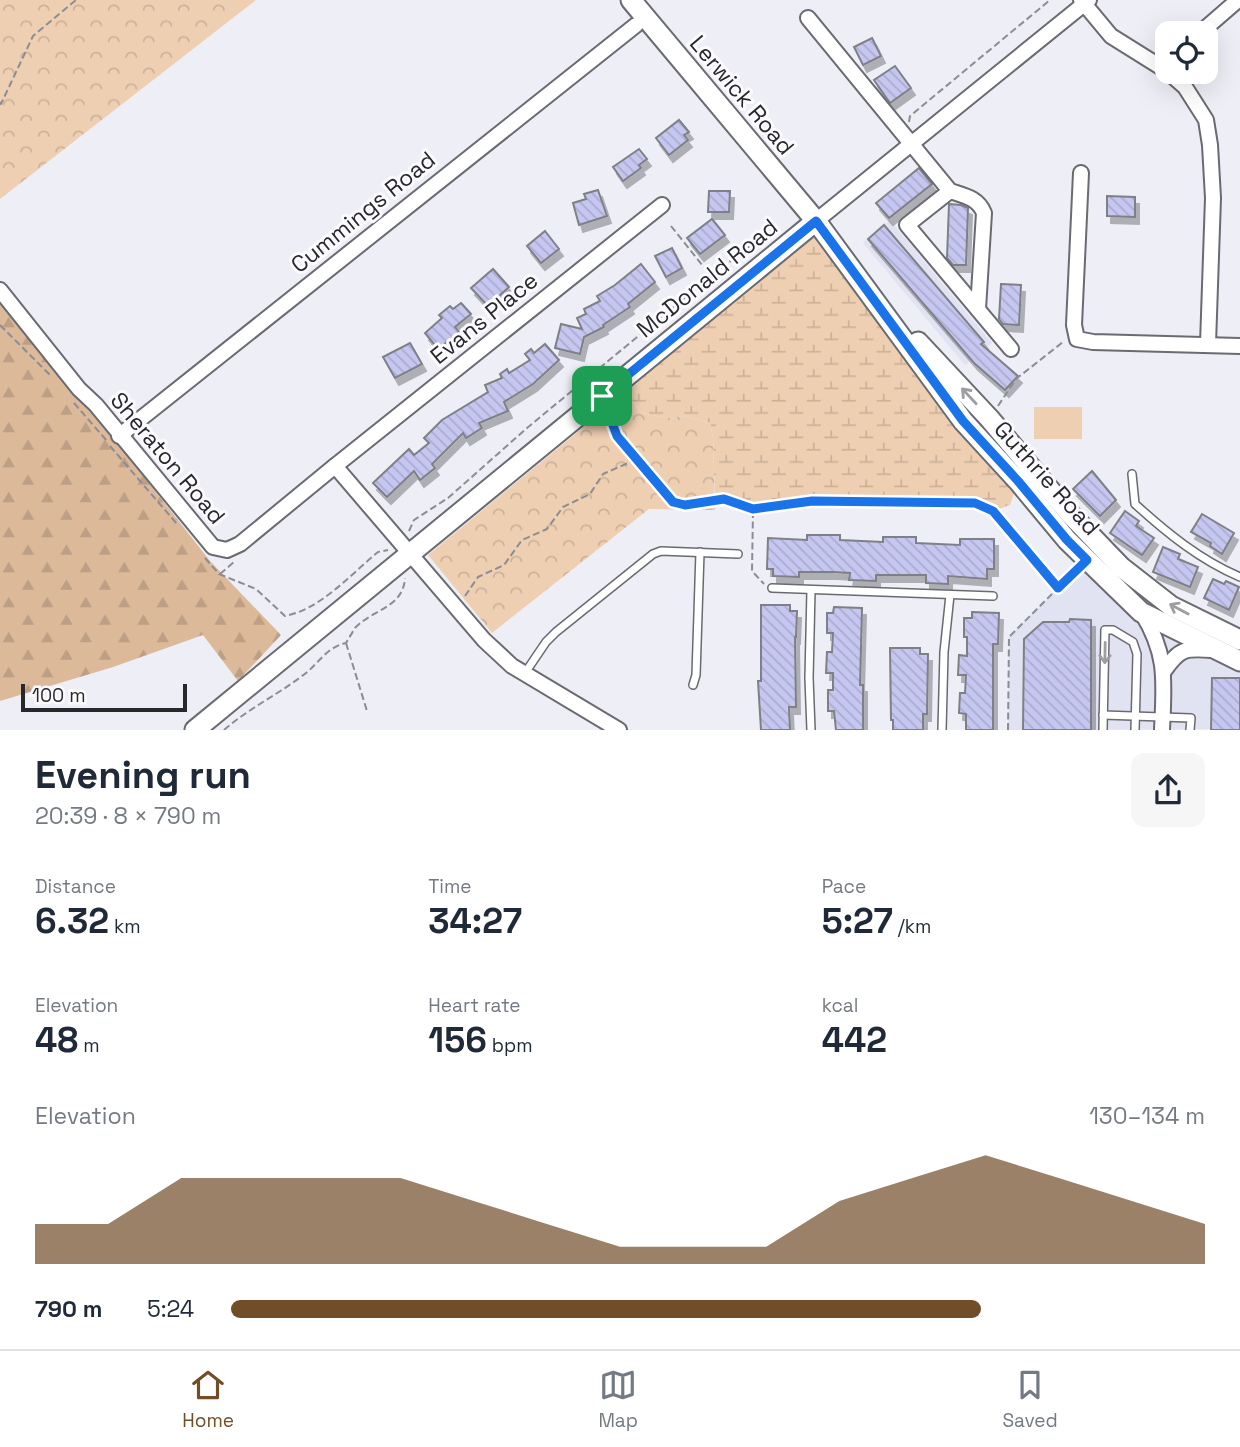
<!DOCTYPE html>
<html lang="en">
<head>
<meta charset="utf-8">
<style>
  body { margin:0; font-family:"Space Grotesk",sans-serif; background:#f6f6f7; color:#1f2937; height:100vh; display:flex; flex-direction:column; font-size:26px; white-space:nowrap }
  * { box-sizing:border-box; margin:0 }
  p { font-size:23px; color:#747a83 }
  .icon { flex:none; width:38px; height:38px; fill:none; stroke:currentColor; stroke-width:2; stroke-linecap:round; stroke-linejoin:round }
  .map { position:relative; height:730px; overflow:hidden }
  .drawer { display:flex; flex-direction:column; background:#fff; flex:1 }
  .drawer>* { flex:none }
  .fabs { position:absolute; left:1155px; top:21px; display:grid; gap:14px }
  .fabs a { display:grid; place-items:center; width:63px; height:63px; border-radius:14px; background:#fff; box-shadow:0 7px 28px #0002; font-size:35px }
  .scale { position:absolute; left:21px; bottom:18px; width:166px; box-sizing:border-box; padding-left:7px; border:4px solid #28282b; border-top:0; font-size:19px; line-height:24px; white-space:nowrap; color:#28282b; -webkit-text-stroke:5px #fbfbff; paint-order:stroke }
  .pin { position:absolute; display:grid; place-items:center; width:60px; height:60px; color:#fff; margin:-30px; border-radius:14px; box-shadow:0 4px 10px #0006 }
  .round { display:grid; place-items:center; flex:none; width:74px; height:74px; border-radius:14px; background:#f6f6f7 }
  .overview { display:flex; align-items:center; justify-content:space-between; height:119px; padding:0 35px }
  h1 { font-size:38px; font-weight:800; line-height:52px }
  .figures { display:grid; grid-template-columns:repeat(3,1fr); gap:10px; height:119px; padding:7px 35px }
  .figures div { display:grid; align-content:center }
  .figures b { font-size:35px; font-weight:800 }
  .figures small { font-size:19px; font-weight:400 }
  .figures p { font-size:19px }
  .chart { height:196px; padding:14px 35px }
  .chart p { display:flex; justify-content:space-between }
  .chart svg { width:100%; height:126px; margin-top:7px; fill:#714d28; opacity:.7 }
  ul { padding:0 35px; list-style:none; font-size:23px }
  li { display:grid; grid-template-columns:112px 84px 1fr; align-items:center; height:52px }
  li i { height:18px; border-radius:9px; background:#714d28 }
  .tabs { display:flex; justify-content:space-around; align-items:center; height:98px; border-top:2px solid #e0e1e3; background:#fff; font-size:19px; color:#747a83 }
  .tabs a { display:grid; justify-items:center; gap:4px }
  .tabs .current { color:#714d28 }
  .map>svg:first-child { display:block }
</style>
</head>
<body>
<div class="map">
<svg width="1240" height="730" viewBox="0 0 1240 730">
  <defs>
    <pattern id="forest-firs" width="22" height="20" patternUnits="userSpaceOnUse" patternTransform="scale(1.75)"><rect width="22" height="20" fill="#dbb999"/><path d="M5 1l3.5 6h-7zM16 11l3.5 6h-7z" fill="#bc9f84"/></pattern>
    <pattern id="wetland-marsh" width="20" height="14" patternUnits="userSpaceOnUse" patternTransform="scale(1.75)"><rect width="20" height="14" fill="#eecfb2"/><path d="M1 5h8M5 5V1M11 12h8M15 12V8" fill="none" stroke="#ccb299"/></pattern>
    <pattern id="park-crowns" width="20" height="18" patternUnits="userSpaceOnUse" patternTransform="scale(1.75)"><rect width="20" height="18" fill="#eecfb2"/><path d="M2 6a3 3 0 1 1 6 0M12 15a3 3 0 1 1 6 0" fill="none" stroke="#ccb299"/></pattern>
    <pattern id="building-back-hatch" width="6" height="6" patternUnits="userSpaceOnUse" patternTransform="scale(1.75)"><rect width="6" height="6" fill="#c6c7f1"/><path d="M-1 5l2 2M0 0l6 6M5-1l2 2" fill="none" stroke="#aaabcf"/></pattern>
    <filter id="shadow"><feDropShadow dx="4" dy="7" stdDeviation="0" flood-color="#0004"/></filter>
  </defs>
  <rect width="100%" height="100%" fill="#edeef6"/>
  <!-- built -->
  <g fill="#e2e3f2">
    <path d="M890,220l102,123 -27,22 -102,-122z"/>
    <path d="M1087,560l54,52 99,49v68l-232,1 1,-93z"/>
  </g>
  <!-- green -->
  <rect fill="#eecfb2" x="1034" y="407" width="48" height="32"/>
  <!-- forest -->
  <path fill="url(#forest-firs)" d="M0,293l210,268 71,74 -43,46 -35,-46 -90,32 -113,34z"/>
  <!-- wetland -->
  <path fill="url(#wetland-marsh)" d="M816,221l202,260 -8,24 -17,6 -18,-7 -163,-3 -59,8 -29,-10h-9l-2,-61 -3,-15 -27,-7 -16,2 -25,-5 -24,-30z"/>
  <!-- park -->
  <g fill="url(#park-crowns)">
    <path d="M0,0h256l-256,199z"/>
    <path d="M625,393l17,20 25,5 16,-2 27,7 3,15 2,72 -66,-1 -157,124 -64,-78z"/>
  </g>
  <!-- building -->
  <g fill="url(#building-back-hatch)" stroke="#7f8087" stroke-width="2" filter="url(#shadow)">
    <path d="M872,38l9,18 -18,9 -9,-18z"/>
    <path d="M895,66l16,22 -21,15 -16,-23z"/>
    <path d="M679,120l10,12 -5,3 4,5 -19,15 -13,-17z"/>
    <path d="M639,149l8,10 -8,6 2,3 -18,13 -10,-14z"/>
    <path d="M919,168l13,16 -43,34 -13,-15z"/>
    <path d="M598,190l9,26 -28,9 -6,-22 13,-4 -2,-5z"/>
    <path d="M709,191h21l-1,21h-21z"/>
    <path d="M1107,196l28,1v20l-28,-1z"/>
    <path d="M949,204l12,1 7,3 -2,57h-13l-6,-7z"/>
    <path d="M712,219l13,16 -25,19 -13,-16z"/>
    <path d="M884,225l100,117 -3,2 37,32 -13,14 -31,-27 -106,-124z"/>
    <path d="M545,231l14,18 -18,14 -14,-17z"/>
    <path d="M672,248l10,20 -16,9 -11,-21z"/>
    <path d="M641,264l14,18 -27,22 2,3 -27,18 1,2 -20,10 -4,17 -25,-6 6,-24 21,5 -5,-11 9,-4 -2,-5 16,-8 -3,-5 18,-11z"/>
    <path d="M493,269l16,18 -21,19 -17,-18z"/>
    <path d="M1001,284l20,1 -2,40 -16,-1 -4,-5z"/>
    <path d="M461,303l10,11 -16,13 4,5 -21,17 -13,-16 17,-15 -3,-3 11,-9 3,3z"/>
    <path d="M410,343l12,21 -27,14 -12,-21z"/>
    <path d="M545,344l14,16 -26,24 -29,18 4,9 -29,12 3,5 -16,10 -3,-5 -31,31 3,4 -15,12 -6,-9 -27,26 -14,-14 36,-34 5,6 15,-12 -5,-5 18,-18 46,-28 -3,-7 17,-7 -2,-4 7,-5 2,4 21,-13 -5,-6 6,-5 3,4z"/>
    <path d="M1092,471l24,29 -16,16 -27,-27z"/>
    <path d="M1125,511l14,10 -3,5 18,12 -12,17 -32,-22z"/>
    <path d="M1202,514l32,19 -12,21 -12,-8 1,-3 -20,-11z"/>
    <path d="M807,535h33v5l43,2v-5h33v6l44,2v-6h34v30h-7v10l-39,-3v8l-22,-1v-8h-50v6l-27,-1 1,-7 -17,-1h-34v5l-26,-1v-7h-6l1,-31 39,2z"/>
    <path d="M1163,547l17,7 -2,5 20,8 -8,20 -37,-15z"/>
    <path d="M1213,579l11,5 2,-3 13,6 -10,23 -25,-12z"/>
    <path d="M761,605h29v6h7l-1,26h-1l1,70h-7l1,23h-29l-3,-49h3z"/>
    <path d="M834,607l28,1 -2,77h3v45h-27l-2,-19h-6v-21h5v-17h-7l1,-21h5l1,-19h-6v-20h6z"/>
    <path d="M972,612l27,1 -1,31h-5v86h-27v-16l-7,-1 1,-20h5l1,-18h-8l1,-20 8,1v-19h-3v-19h8z"/>
    <path d="M1070,619l21,1v110h-68l1,-91 19,-17h26z"/>
    <path d="M890,648h30v6h8l-1,60h-4v16h-30v-10h-2z"/>
    <path d="M1212,678h28v52h-29z"/>
  </g>
  <g fill="none" stroke-linecap="round" stroke-linejoin="round">
    <defs>
      <g id="lane">
        <path d="M1132,474l3,30c32,29 65,56 105,73"/>
        <path d="M772,588l221,8"/>
        <path d="M811,590l-2,88 2,52"/>
        <path d="M525,673l21,-31 10,-10 97,-78 8,-3 77,3"/>
        <path d="M693,685l3,-10 4,-123"/>
        <path d="M1103,715l88,3 -1,12"/>
        <path d="M942,730l2,-78 6,-57"/>
        <path d="M1103,730l2,-100h8l20,12 4,12 -2,76"/>
      </g>
      <g id="street">
        <path d="M1081,0l30,36 56,35"/>
        <path d="M808,18l142,173c15,5 28,7 34,22l-6,96"/>
        <path d="M1200,33l38,-33"/>
        <path d="M1168,72l17,15 21,33 4,25 3,53 -5,146"/>
        <path d="M1081,173l-7,152 3,14 16,3 147,4"/>
        <path d="M950,191l-43,34 104,124"/>
        <path d="M816,221l273,-221"/>
        <path d="M0,290l79,99 17,16 117,142 14,3 13,-6 95,-78 149,174 28,26 107,64"/>
        <path d="M119,436l517,-411"/>
        <path d="M335,466l327,-261"/>
        <path d="M1142,613c26,42 22,69 20,117"/>
        <path d="M1164,671c16,-23 21,-23 48,-21"/>
      </g>
      <g id="secondary">
        <path d="M631,0l185,221 147,200 55,60 49,59 74,72 99,49"/>
        <path d="M918,342l71,76 82,97 50,52 50,39 69,34"/>
        <path d="M195,730l621,-509"/>
      </g>
    </defs>
    <!-- lane casing -->
    <use href="#lane" stroke="#6a6a71" stroke-width="10"/>
    <!-- street casing -->
    <use href="#street" stroke="#6a6a71" stroke-width="18"/>
    <!-- secondary casing -->
    <use href="#secondary" stroke="#6a6a71" stroke-width="23"/>
    <!-- path -->
    <g stroke="#8c8d93" stroke-width="2" stroke-dasharray="7 3.5" stroke-linecap="butt">
      <path d="M0,102l1,2 32,-68 43,-36"/>
      <path d="M909,122l1,-6 140,-116"/>
      <path d="M671,226l40,50"/>
      <path d="M0,325l52,52"/>
      <path d="M74,403l33,38"/>
      <path d="M998,406l18,-27 47,-37"/>
      <path d="M608,410l5,18 4,8 56,66 12,3 39,-6 29,10 59,-8 163,3 18,7 65,77"/>
      <path d="M110,446l67,78"/>
      <path d="M753,511l-1,60 12,13"/>
      <path d="M409,531l5,-11 34,-22 79,-70 184,-152 56,-43 13,-2"/>
      <path d="M205,558l14,16 37,15 29,27c36,-7 65,-41 93,-64l10,-2"/>
      <path d="M220,574l14,-12"/>
      <path d="M465,596l13,-19 26,-12 18,-25 25,-11 16,-22 27,-13 13,-20 32,-14"/>
      <path d="M346,643l21,68"/>
      <path d="M224,730c24,-21 53,-35 78,-54 16,-11 24,-29 44,-33 3,-5 6,-10 9,-15 18,-19 48,-20 50,-50"/>
      <path d="M1008,730l1,-93 67,-67"/>
    </g>
    <!-- lane -->
    <use href="#lane" stroke="#fff" stroke-width="7"/>
    <!-- street -->
    <use href="#street" stroke="#fff" stroke-width="14"/>
    <!-- secondary -->
    <use href="#secondary" stroke="#fff" stroke-width="19"/>
  </g>
  <!-- one-way arrows -->
  <defs><path id="oneway-shaft" d="M-6 0H5M1.5-3L5.5 0L1.5 3" fill="none" stroke-width="1.6" stroke-linecap="round" stroke-linejoin="round" transform="scale(1.75)"/></defs>
  <g stroke="#9e9ea0">
    <use href="#oneway-shaft" transform="translate(969 396) rotate(-133)"/>
    <use href="#oneway-shaft" transform="translate(1179 609) rotate(-152)"/>
    <use href="#oneway-shaft" transform="translate(1105 653) rotate(91)"/>
  </g>
  <g fill="none" stroke-linecap="round" stroke-linejoin="round">
    <defs>
      <path id="route" d="M816,221l147,200 55,60 49,59 20,20 -29,28 -65,-77 -18,-8 -163,-2 -59,8 -29,-10 -39,6 -12,-3 -56,-66 -15,-40z"/>
    </defs>
    <!-- route casing -->
    <use href="#route" stroke="#fff" stroke-width="14"/>
    <!-- route -->
    <use href="#route" stroke="#1a73e8" stroke-width="9"/>
  </g>
  <g text-anchor="middle" stroke-width="6" stroke-linejoin="round" paint-order="stroke">
    <!-- street labels -->
    <g font-size="23" fill="#28282b" stroke="#fbfbff">
      <text transform="translate(742 95) rotate(50)" y="8">Lerwick Road</text>
      <text transform="translate(363 212) rotate(-39)" y="8">Cummings Road</text>
      <text transform="translate(707 278) rotate(-39)" y="8">McDonald Road</text>
      <text transform="translate(484 318) rotate(-39)" y="8">Evans Place</text>
      <text transform="translate(168 458) rotate(50)" y="8">Sheraton Road</text>
      <text transform="translate(1047 478) rotate(48)" y="8">Guthrie Road</text>
    </g>
  </g>
</svg>
<div class="fabs">
<a><svg class="icon" aria-label="locate" viewBox="0 0 24 24"><circle cx="12" cy="12" r="6"/><path d="M12 2v4M12 18v4M2 12h4M18 12h4"/></svg></a>
</div>
<div class="scale">100 m</div>
<div class="pin" style="left:602px;top:396px;background:#1e9e55"><svg class="icon" aria-label="arrive" viewBox="0 0 24 24"><path d="M6 21V4h12l-3 4 3 4H6"/></svg></div>
</div>
<section class="drawer">
<div class="overview"><div><h1>Evening run</h1><p>20:39 · 8 × 790 m</p></div><a class="round"><svg class="icon" aria-label="share" viewBox="0 0 24 24"><path d="M12 15V3M7 8l5-5 5 5M5 13v7h14v-7"/></svg></a></div>
<div class="figures">
<div><p>Distance</p><b>6.32<small> km</small></b></div>
<div><p>Time</p><b>34:27</b></div>
<div><p>Pace</p><b>5:27<small> /km</small></b></div>
</div>
<div class="figures">
<div><p>Elevation</p><b>48<small> m</small></b></div>
<div><p>Heart rate</p><b>156<small> bpm</small></b></div>
<div><p>kcal</p><b>442</b></div>
</div>
<div class="chart"><p><span>Elevation</span>130–134 m</p>
<svg viewBox="0 0 160 44" preserveAspectRatio="none"><path d="M0 44V30L10 30L20 14L30 14L40 14L50 14L60 22L70 30L80 38L90 38L100 38L110 22L120 14L130 6L140 14L150 22L160 30V44z"/></svg>
</div>
<ul>
<li><b>790 m</b>5:24<i style="width:77%"></i></li>
</ul>
</section>
<nav class="tabs">
<a class="current"><svg class="icon" aria-label="home" viewBox="0 0 24 24"><path d="M3 11l9-7 9 7M6 9v11h12V9"/></svg>Home</a>
<a><svg class="icon" aria-label="map" viewBox="0 0 24 24"><path d="M3 6l6-2 6 2 6-2v14l-6 2-6-2-6 2zM9 4v14M15 6v14"/></svg>Map</a>
<a><svg class="icon" aria-label="saved" viewBox="0 0 24 24"><path d="M7 4h10v16l-5-4-5 4z"/></svg>Saved</a>
</nav>
</body>
</html>
